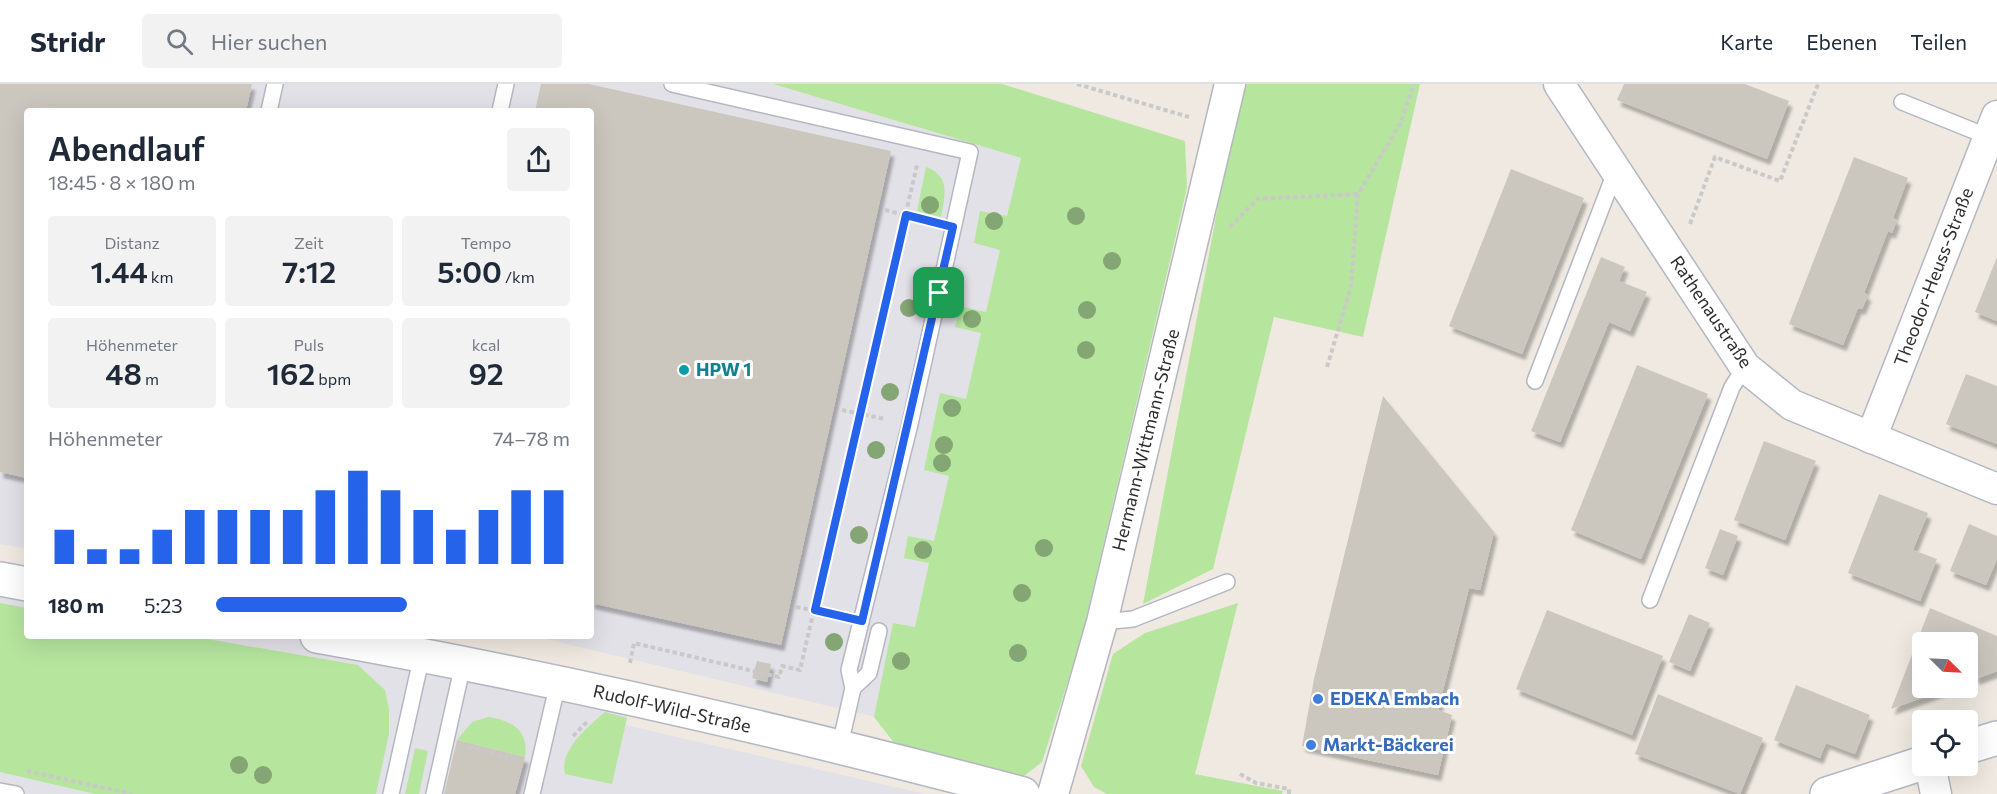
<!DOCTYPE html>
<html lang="de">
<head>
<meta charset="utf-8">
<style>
  body { margin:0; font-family:Commissioner,sans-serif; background:#f2f2f3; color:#1f2937; height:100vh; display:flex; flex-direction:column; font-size:22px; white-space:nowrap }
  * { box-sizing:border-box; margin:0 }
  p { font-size:20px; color:#747a83 }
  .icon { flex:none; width:33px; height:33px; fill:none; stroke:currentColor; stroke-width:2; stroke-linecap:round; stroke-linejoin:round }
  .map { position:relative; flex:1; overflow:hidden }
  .details { position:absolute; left:24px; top:24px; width:570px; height:531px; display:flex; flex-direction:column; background:#fff; border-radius:6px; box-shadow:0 6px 24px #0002 }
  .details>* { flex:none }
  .needle { width:39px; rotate:114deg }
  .tools { position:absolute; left:1912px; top:548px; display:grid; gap:12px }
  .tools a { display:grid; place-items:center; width:66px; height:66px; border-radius:6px; background:#fff; box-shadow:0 6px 24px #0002; font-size:30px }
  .pin { position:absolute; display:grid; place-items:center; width:51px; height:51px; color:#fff; margin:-26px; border-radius:12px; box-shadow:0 3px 9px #0006 }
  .round { display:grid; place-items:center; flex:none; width:63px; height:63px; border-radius:6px; background:#f2f2f3 }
  .summary { display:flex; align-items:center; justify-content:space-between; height:102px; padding:0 24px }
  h1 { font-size:33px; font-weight:600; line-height:45px }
  .figures { display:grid; grid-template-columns:repeat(3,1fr); gap:9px; height:102px; padding:6px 24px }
  .figures div { display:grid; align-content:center; border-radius:6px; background:#f2f2f3; text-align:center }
  .figures b { font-size:30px; font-weight:600 }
  .figures small { font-size:16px; font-weight:400 }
  .figures p { font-size:16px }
  .chart { height:168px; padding:12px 24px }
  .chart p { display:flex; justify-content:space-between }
  .chart svg { width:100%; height:108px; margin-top:6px; stroke:#2563eb; stroke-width:6 }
  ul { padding:0 24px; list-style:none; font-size:20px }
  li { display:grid; grid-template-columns:96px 72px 1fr; align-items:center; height:45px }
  li i { height:15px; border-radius:8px; background:#2563eb }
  header { display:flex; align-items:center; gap:36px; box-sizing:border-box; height:84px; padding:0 30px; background:#fff; border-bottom:2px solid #e0e1e3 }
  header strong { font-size:28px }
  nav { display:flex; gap:33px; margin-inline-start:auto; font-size:21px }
  .search { width:420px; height:54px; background:#f2f2f3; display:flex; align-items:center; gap:15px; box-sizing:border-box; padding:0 21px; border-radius:6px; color:#747a83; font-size:22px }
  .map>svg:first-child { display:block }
</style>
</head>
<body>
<header>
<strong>Stridr</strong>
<div class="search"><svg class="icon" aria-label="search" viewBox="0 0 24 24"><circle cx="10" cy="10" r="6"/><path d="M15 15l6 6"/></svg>Hier suchen</div>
<nav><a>Karte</a><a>Ebenen</a><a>Teilen</a></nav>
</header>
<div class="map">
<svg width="1997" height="710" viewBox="0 0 1997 710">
  <defs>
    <filter id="shadow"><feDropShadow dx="3.5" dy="6" stdDeviation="1.5" flood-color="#0004"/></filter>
  </defs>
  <rect width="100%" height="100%" fill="#efe9e1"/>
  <!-- industrial -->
  <g fill="#e3e1e8">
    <path d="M0,0h773l380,113 -130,555 -490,-116h58v-525h-564v438l-27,-5z"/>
    <path d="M0,495l27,5v52h283l322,64 -7,25 300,69h-925z"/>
  </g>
  <!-- green -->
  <g fill="#b6e59e">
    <path d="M773,0h229l183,57 2,47 -106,452 -39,122 -18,14 -129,-32 -21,-27 19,-94 22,4 14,-64 -25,-5 4,-22 26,5 15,-65 -25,-6 16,-77 26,6 15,-66 -26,-6 5,-21 26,6 14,-62 -26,-7 6,-32 27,5 14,-58z"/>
    <path d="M1241,0h179l-57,253 -89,-20 -61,252 -70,35z"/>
    <path d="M926,83c25,9 19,29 15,50l-24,-6z"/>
    <path d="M0,519l27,5v28h163l168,29 27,25 4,19v25l-13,60h-281l-95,-22z"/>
    <path d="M1238,519l-43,171 88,17 -1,3h-175l-13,-7 -13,-21 32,-112 32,-21z"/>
    <path d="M605,628l22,6 -15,66 -47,-10c-6,-24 23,-47 40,-62z"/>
    <path d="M488,633c24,3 41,14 37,40l-68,-17 15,-18z"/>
    <path d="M415,664l13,3 -9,43h-14z"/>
  </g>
  <!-- building -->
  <g fill="#cbc7bf" filter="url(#shadow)">
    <path d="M0,0h252l-6,27h-219v367l-27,-6z"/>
    <path d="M541,0h48l302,67 -110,494 -190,-42v-492h-56z"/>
    <path d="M1624,0h121l44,17 -22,58 -150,-59z"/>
    <path d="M1854,73l54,21 -15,40 4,2 -5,13 -4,-2 -24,62 4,2 -6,14 -4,-1 -15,37 -54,-21z"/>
    <path d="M1511,85l73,29 -62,156 -73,-28z"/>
    <path d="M1601,173l24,10 -6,14 28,11 -17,39 -21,-9 -49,120 -29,-11z"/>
    <path d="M1997,173v64l-22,-9z"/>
    <path d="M1637,281l71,29 -67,165 -70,-29z"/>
    <path d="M1966,290l31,12v58l-51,-20z"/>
    <path d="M1383,312l111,136 -14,58 -11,-2 -31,122 14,5 -14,60 -136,-29 12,-67z"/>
    <path d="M1764,357l52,20 -31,79 -51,-20z"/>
    <path d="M1879,410l49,19 -15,37 24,9 -17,42 -72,-28z"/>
    <path d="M1969,440l28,12v23l-11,26 -36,-14z"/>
    <path d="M1720,445l18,7 -15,39 -18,-7z"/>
    <path d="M1930,524l67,28v35l-21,8 -3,-10 -5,2v-29h-45v45h29l-61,22z"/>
    <path d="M1547,526l116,46 -31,79 -116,-46z"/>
    <path d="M1689,530l21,9 -20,48 -21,-9z"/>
    <path d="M757,577l14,3 -4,18 -15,-4z"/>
    <path d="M1796,601l74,30 -15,39 -29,-11 -6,15 -46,-18z"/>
    <path d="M1658,610l105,44 -23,56 -105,-40z"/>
    <path d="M457,656l68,17 -10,37h-71z"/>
  </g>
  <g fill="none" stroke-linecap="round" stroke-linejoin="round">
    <defs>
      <g id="lane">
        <path d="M672,0l298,68 -60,272 -61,246 4,18 -13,57"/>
        <path d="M1902,18l87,35"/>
        <path d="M269,27l6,-27"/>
        <path d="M500,27l6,-27"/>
        <path d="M1535,297l81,-211"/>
        <path d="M1650,516l82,-213 13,-20"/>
        <path d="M1102,538l31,-3 94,-37"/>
        <path d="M853,604l16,-15 10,-42"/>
        <path d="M0,707l16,3"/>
        <path d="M391,710l31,-139"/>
        <path d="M434,710l29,-130"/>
        <path d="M532,710l26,-111"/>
      </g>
      <g id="street">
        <path d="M1559,0l186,283 47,38 205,84"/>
        <path d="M1871,354l126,-322"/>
        <path d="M1930,681l6,29"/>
        <path d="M1053,710l49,-172 128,-538"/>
      </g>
      <g id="secondary">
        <path d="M0,495l27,5"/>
        <path d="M317,552c238,42 473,96 706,158"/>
        <path d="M1968,663l29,-9"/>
        <path d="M1827,710l96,-31"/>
      </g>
    </defs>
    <!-- lane casing -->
    <use href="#lane" stroke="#b4b7c1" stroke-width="18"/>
    <!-- street casing -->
    <use href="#street" stroke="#b4b7c1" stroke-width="33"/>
    <!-- secondary casing -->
    <use href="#secondary" stroke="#b4b7c1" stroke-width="36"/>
    <!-- path -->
    <g stroke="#c9c9c9" stroke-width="4" stroke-dasharray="4.5 3" stroke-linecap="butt">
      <path d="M1077,0l112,33"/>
      <path d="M885,126l44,11"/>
      <path d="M1690,140l25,-67 65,24 38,-97"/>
      <path d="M1230,143l27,-28 101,-5"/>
      <path d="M1327,283l24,-80 7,-93 42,-70 14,-40"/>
      <path d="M842,326l43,9"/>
      <path d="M796,523l42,8"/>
      <path d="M630,579l4,-20 145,34 3,-11 18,4 117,-505"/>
      <path d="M573,652l14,-14"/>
      <path d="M468,663l48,13"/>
      <path d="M27,687l105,23"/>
      <path d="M1240,690l16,9 33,6v5"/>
    </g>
    <!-- lane -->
    <use href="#lane" stroke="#fff" stroke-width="15"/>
    <!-- street -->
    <use href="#street" stroke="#fff" stroke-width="30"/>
    <!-- secondary -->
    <use href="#secondary" stroke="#fff" stroke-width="33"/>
  </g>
  <!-- trees -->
  <g fill="#84a574">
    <circle cx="930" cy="121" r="9"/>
    <circle cx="1076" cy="132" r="9"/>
    <circle cx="994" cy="137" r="9"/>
    <circle cx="1112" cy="177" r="9"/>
    <circle cx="909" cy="224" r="9"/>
    <circle cx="1087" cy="226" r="9"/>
    <circle cx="972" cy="235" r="9"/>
    <circle cx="1086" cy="266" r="9"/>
    <circle cx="890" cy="308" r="9"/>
    <circle cx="952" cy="324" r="9"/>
    <circle cx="944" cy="361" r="9"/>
    <circle cx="876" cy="366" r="9"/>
    <circle cx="942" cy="379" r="9"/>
    <circle cx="859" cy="451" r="9"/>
    <circle cx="1044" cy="464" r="9"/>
    <circle cx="923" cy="466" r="9"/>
    <circle cx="1022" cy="509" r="9"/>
    <circle cx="834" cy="558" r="9"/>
    <circle cx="1018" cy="569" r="9"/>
    <circle cx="901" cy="577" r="9"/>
    <circle cx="239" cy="681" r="9"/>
    <circle cx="263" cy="691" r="9"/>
  </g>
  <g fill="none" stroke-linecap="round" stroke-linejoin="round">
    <defs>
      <path id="route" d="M906,131l47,12 -91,394 -47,-11z"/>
    </defs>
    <!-- route casing -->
    <use href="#route" stroke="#fff" stroke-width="12"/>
    <!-- route -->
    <use href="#route" stroke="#2563eb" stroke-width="8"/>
  </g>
  <!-- markers -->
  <circle fill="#0f9aa8" stroke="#fff" stroke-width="2" cx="684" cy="286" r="6"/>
  <g fill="#3f7fe0" stroke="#fff" stroke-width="2">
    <circle cx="1318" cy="615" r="6"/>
    <circle cx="1311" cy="661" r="6"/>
  </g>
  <g text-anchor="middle" stroke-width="6" stroke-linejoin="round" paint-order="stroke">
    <!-- street labels -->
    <g font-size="18" fill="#2e2e2e" stroke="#fff">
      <text transform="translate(1934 193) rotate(-69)" y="6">Theodor-Heuss-Straße</text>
      <text transform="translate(1711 228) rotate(56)" y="6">Rathenaustraße</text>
      <text transform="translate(1146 356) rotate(-76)" y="6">Hermann-Wittmann-Straße</text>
      <text transform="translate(672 625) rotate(13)" y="6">Rudolf-Wild-Straße</text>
    </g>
    <!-- culture labels -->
    <g font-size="18" font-weight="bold" fill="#0d838f" stroke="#fff" text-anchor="start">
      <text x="696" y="292">HPW 1</text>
    </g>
    <!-- shop labels -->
    <g font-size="18" font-weight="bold" fill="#366cbe" stroke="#fff" text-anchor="start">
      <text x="1330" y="621">EDEKA Embach</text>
      <text x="1323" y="667">Markt-Bäckerei</text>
    </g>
  </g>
</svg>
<div class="tools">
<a><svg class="needle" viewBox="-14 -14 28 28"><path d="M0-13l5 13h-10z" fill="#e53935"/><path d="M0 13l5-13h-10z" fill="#747a83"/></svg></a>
<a><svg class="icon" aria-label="locate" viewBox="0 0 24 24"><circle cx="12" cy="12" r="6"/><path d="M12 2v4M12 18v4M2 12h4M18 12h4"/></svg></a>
</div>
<div class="pin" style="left:939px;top:209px;background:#1e9e55"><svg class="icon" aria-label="arrive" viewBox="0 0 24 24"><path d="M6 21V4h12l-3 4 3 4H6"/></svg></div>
<section class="details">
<div class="summary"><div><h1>Abendlauf</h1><p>18:45 · 8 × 180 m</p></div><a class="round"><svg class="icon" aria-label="share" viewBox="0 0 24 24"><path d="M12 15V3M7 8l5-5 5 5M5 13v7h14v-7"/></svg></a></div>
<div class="figures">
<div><p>Distanz</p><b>1.44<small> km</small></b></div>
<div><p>Zeit</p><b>7:12</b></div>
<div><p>Tempo</p><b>5:00<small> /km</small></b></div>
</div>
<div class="figures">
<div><p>Höhenmeter</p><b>48<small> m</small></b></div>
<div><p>Puls</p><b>162<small> bpm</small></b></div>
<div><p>kcal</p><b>92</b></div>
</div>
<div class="chart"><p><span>Höhenmeter</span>74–78 m</p>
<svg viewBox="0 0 160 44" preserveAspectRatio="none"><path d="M5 44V30M15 44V38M25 44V38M35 44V30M45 44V22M55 44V22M65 44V22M75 44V22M85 44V14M95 44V6M105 44V14M115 44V22M125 44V30M135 44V22M145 44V14M155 44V14"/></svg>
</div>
<ul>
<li><b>180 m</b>5:23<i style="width:54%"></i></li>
</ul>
</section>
</div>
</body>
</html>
